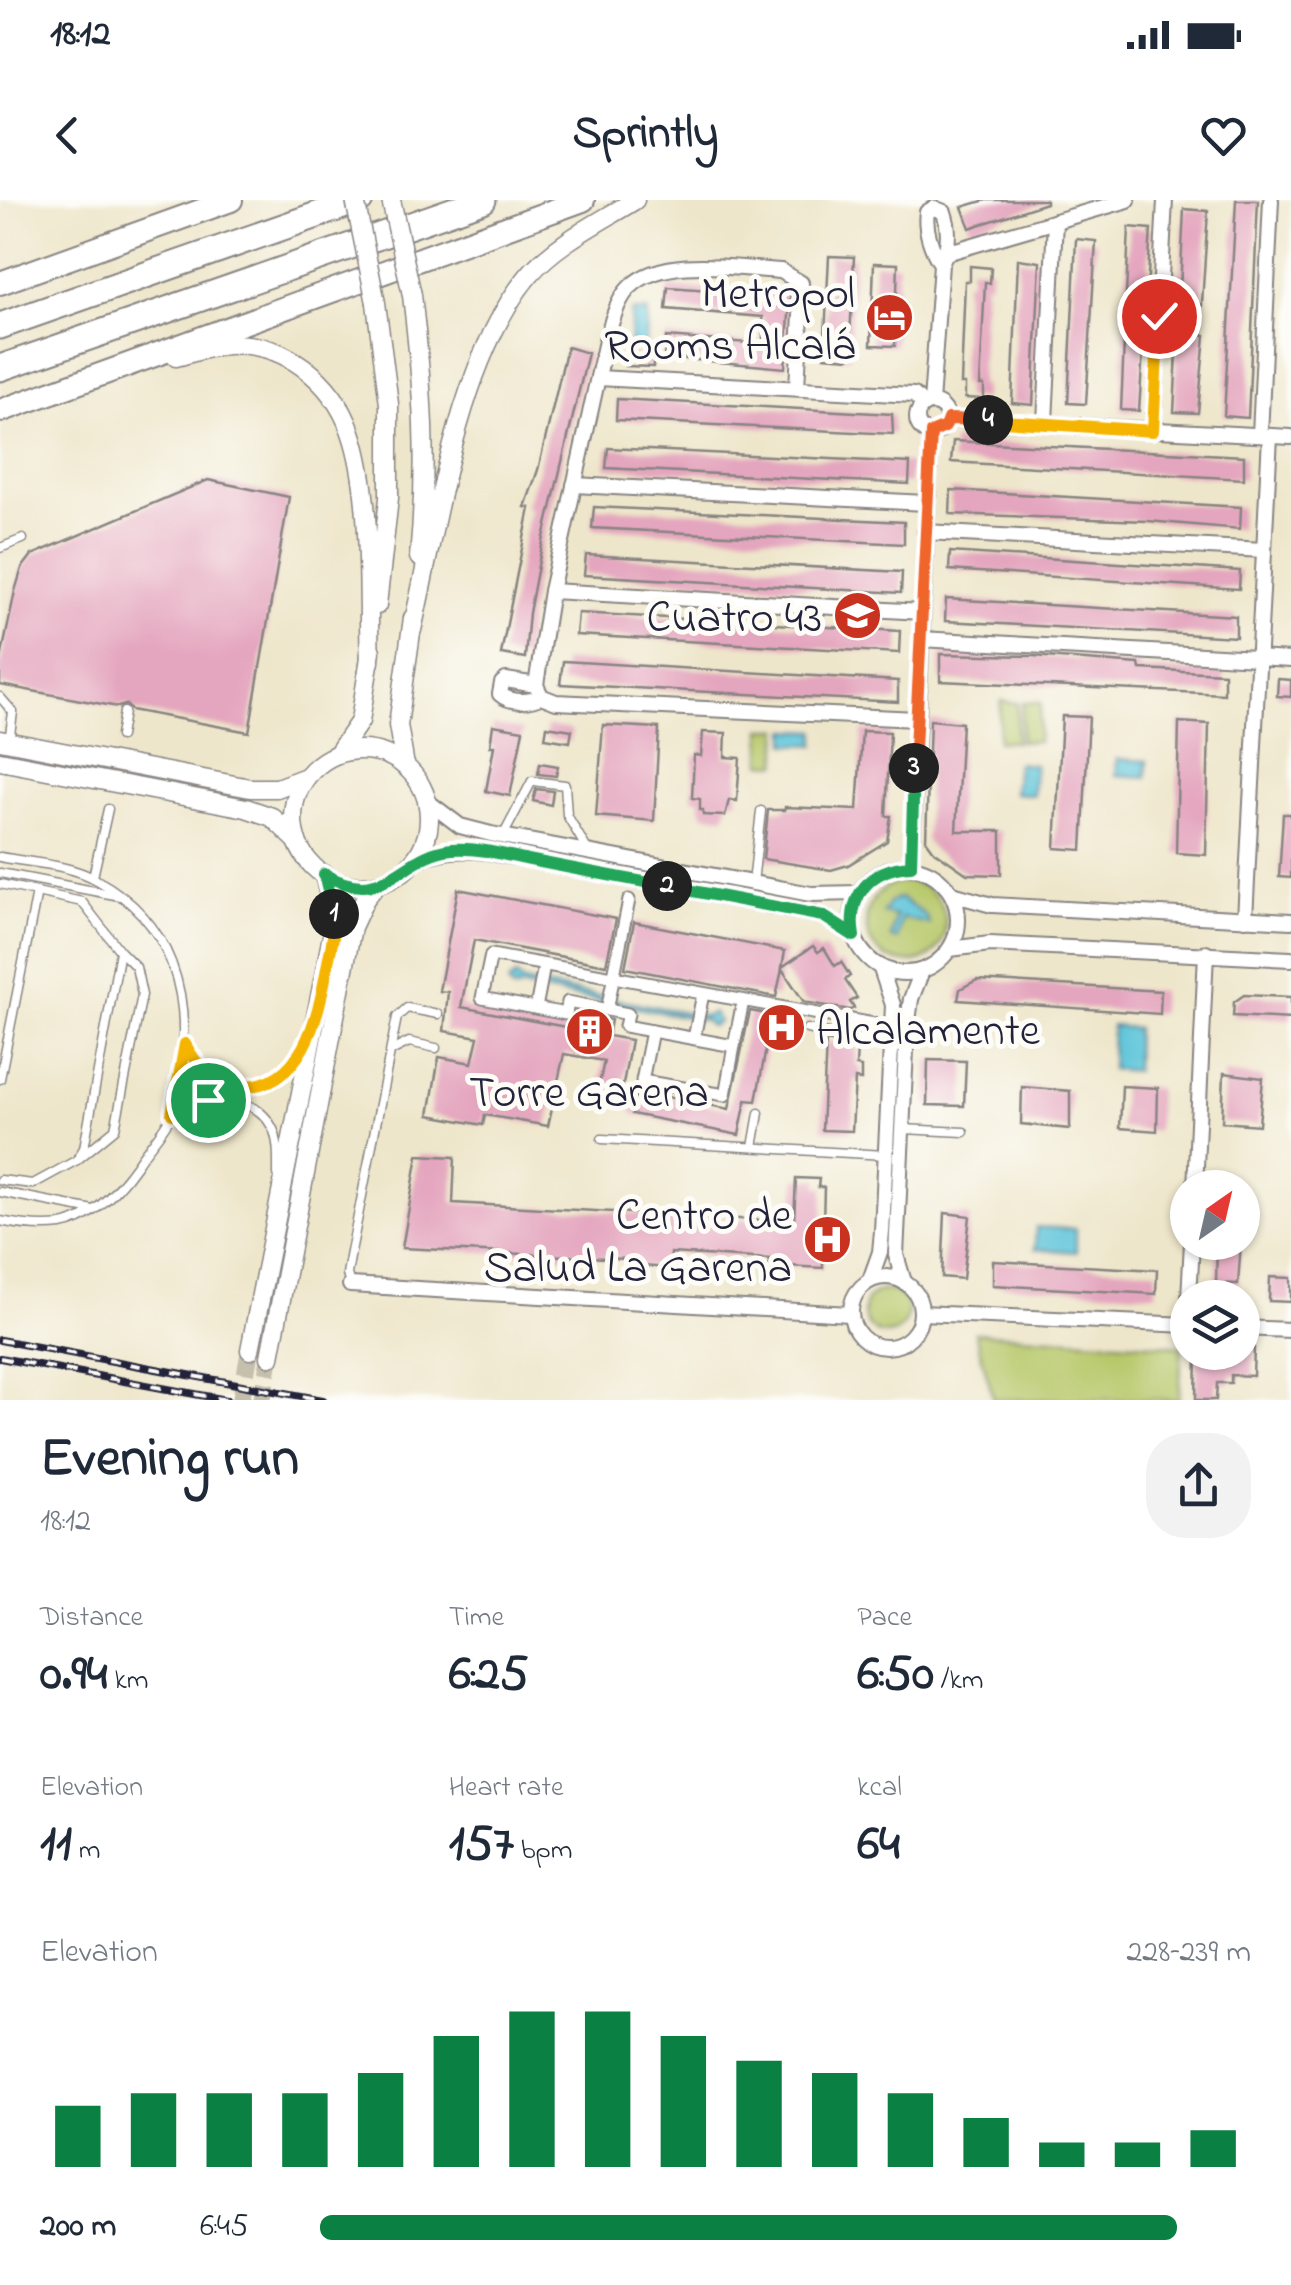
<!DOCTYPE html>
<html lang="en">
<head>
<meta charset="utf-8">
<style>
  body { margin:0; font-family:"Indie Flower",sans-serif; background:#f2f2f3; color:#1f2937; height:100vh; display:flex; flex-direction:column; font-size:38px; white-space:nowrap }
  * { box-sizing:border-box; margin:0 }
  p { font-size:32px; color:#747a83 }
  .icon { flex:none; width:55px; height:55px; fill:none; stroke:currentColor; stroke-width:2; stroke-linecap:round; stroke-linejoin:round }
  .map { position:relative; height:1200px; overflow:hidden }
  .panel { display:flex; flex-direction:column; background:#fff; flex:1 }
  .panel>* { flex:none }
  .needle { width:65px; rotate:34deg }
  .controls { position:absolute; left:1170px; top:970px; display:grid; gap:20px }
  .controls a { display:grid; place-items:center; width:90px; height:90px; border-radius:50%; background:#fff; box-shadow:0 2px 8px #0004; font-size:50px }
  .pin { position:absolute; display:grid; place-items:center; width:85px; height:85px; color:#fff; margin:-42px; border:5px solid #fff; border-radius:50%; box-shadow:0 2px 10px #0007 }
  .km { position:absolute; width:50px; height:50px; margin:-25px; border-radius:50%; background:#222; color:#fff; font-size:28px; line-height:50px; text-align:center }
  .round { display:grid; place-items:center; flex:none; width:105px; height:105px; border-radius:40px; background:#f2f2f3 }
  .head { display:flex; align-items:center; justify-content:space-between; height:170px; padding:0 40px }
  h1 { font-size:55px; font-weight:800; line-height:75px }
  .stats { display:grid; grid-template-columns:repeat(3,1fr); gap:15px; height:170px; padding:10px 40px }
  .stats div { display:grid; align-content:center }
  .stats b { font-size:50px; font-weight:800 }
  .stats small { font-size:28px; font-weight:400 }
  .stats p { font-size:28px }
  .chart { height:280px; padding:20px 40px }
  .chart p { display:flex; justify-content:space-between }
  .chart svg { width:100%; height:180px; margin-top:10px; stroke:#0b8043; stroke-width:6 }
  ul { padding:0 40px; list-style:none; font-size:32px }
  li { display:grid; grid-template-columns:160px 120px 1fr; align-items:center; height:75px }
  li i { height:25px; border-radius:12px; background:#0b8043 }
  .status { display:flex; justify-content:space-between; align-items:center; height:70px; padding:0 50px; background:#fff; direction:ltr }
  .status svg { height:28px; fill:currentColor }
  header { display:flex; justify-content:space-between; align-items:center; height:130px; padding:0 40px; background:#fff; font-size:45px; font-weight:800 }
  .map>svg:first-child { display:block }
</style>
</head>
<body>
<div class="status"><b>18:12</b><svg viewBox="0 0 49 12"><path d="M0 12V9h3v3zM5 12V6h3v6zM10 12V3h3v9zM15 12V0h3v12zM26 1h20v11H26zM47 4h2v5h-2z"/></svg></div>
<header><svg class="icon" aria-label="back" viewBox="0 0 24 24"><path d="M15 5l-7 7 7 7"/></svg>Sprintly<svg class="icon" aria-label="heart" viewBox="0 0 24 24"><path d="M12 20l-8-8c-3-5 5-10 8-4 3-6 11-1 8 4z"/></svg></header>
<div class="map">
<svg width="1291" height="1200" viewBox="0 0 1291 1200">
  <rect width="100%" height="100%" fill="#fdfcf7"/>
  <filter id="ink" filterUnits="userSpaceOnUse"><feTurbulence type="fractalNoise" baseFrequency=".01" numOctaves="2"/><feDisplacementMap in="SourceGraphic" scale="20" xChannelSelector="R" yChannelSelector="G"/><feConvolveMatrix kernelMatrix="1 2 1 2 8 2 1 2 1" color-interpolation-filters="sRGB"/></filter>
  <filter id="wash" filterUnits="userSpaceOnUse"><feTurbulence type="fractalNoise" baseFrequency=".0048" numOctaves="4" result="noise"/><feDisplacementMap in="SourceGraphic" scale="40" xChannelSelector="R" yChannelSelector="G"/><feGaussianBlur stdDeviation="2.25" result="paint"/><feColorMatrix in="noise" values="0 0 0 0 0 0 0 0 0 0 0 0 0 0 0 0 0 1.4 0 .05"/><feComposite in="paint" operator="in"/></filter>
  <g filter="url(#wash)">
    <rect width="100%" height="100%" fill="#eee6ca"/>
    <!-- green -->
    <g fill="#b7c86b" stroke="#6c7553" stroke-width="2.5" fill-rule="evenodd">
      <path d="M1001,501l17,2 -2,39 -18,-1z"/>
      <path d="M1023,502l18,1 -3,39 -18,-1z"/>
      <path d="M762,529h18l-2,35 -16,-1z"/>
      <path d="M909,681c54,11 45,86 -5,81 -53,-5 -49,-79 5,-81zM900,698l22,15 6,10 -26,-6 -11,20 5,-21 -1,-17z"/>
      <circle cx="886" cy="1112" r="22"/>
      <path d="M975,1133l207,13 -3,54h-185z"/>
    </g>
    <!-- water -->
    <g fill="#5cc4d9" stroke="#3f738a" stroke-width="2.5">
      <path d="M632,111l16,1 -2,32 -16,-1z"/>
      <path d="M787,530l29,1v14l-29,-1z"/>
      <path d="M1117,559l30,2 -1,16 -30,-2z"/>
      <path d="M1017,563l18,2 -2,30 -19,-2z"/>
      <path d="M900,698l26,18 3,8 -27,-6 -5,22 -6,-2 5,-22 -13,-3 7,-11z"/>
      <path d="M516,776l7,6 182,34 9,-3 5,9 -8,4 -7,-6 -182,-33 -9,3 -5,-7z"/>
      <path d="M1112,826l24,2 -1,43 -24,-2z"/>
      <path d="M1036,1027l40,2v23l-41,-3z"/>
    </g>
    <g id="blocks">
      <!-- building -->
      <g fill="#e4a5be">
        <path d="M986,0h60v3l-76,25 -8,-21z"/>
        <path d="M1236,0h22l-10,218 -24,-2z"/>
        <path d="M1184,9l24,2 -8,123 5,1 -7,78 -24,-1z"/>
        <path d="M1129,27l22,2 -12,182 -18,-1z"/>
        <path d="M1076,39l20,2 -10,163 -18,-1z"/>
        <path d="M829,56l25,1 -5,101 -25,-2z"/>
        <path d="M1018,59l22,3 -7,143 -21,-2z"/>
        <path d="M874,63l24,1 -3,82 -24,-1z"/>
        <path d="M970,66l21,2 -1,15 -5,-1 -5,103h4v14l-19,-1v-14h-4l4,-103h5z"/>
        <path d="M668,87l96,7v-6l27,1 -6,79 -121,-11 2,-20 97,7v-27l-97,-8z"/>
        <path d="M567,147l21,6 -47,197 -12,63 -4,45 -24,-4 29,-146 -5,-1 13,-37z"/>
        <path d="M626,155l27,2v10l-28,-1z"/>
        <path d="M617,199l275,15 1,20 -277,-14z"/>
        <path d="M953,241l291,15v23l-293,-17z"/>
        <path d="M608,248l302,15 -1,21 -303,-16z"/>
        <path d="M208,280l81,17 -40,235 -118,-22 -5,-5 -8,2 -118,-22v-21l15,-73 7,-23 10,-13z"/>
        <path d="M951,290l290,17 -1,22 -92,-8 -198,-7z"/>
        <path d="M594,307l310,15v22l-312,-16z"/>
        <path d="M950,352l290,19 -1,18 -290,-19z"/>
        <path d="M586,355l316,17 -1,21 -317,-18z"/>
        <path d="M946,399l290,17v21l-291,-16z"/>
        <path d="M578,413l322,18 -1,22 -323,-18z"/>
        <path d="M940,454l93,2 106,8 1,5 84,4v21l-284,-13z"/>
        <path d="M563,461l335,20v21l-338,-18z"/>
        <path d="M1278,479l13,1v17l-14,-1z"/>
        <path d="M1062,516l27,1 -7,133 -27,-2z"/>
        <path d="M930,520l32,3 -6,108h45v44l-34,-1 -33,-23 -8,-11z"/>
        <path d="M1179,522l30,2 -3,131 -30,-2z"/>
        <path d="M493,525l30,5 -13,66 -24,-5 8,-45h-4z"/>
        <path d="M603,525l56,3 -5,93 -58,-5z"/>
        <path d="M547,526l25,4 -2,12 -25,-4z"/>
        <path d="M862,531l28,1 -4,84h5l-4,25 -39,24 -17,5 -68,-11 5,-49h17v-3l72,3z"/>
        <path d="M703,532l23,1 -1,24 15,1 -3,43 -8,-1 -4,16 -22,-1v-5h-3v-11l-8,-1 2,-43 7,1z"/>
        <path d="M540,563l18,3 -2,10 -18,-2z"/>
        <path d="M536,589l17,2 -2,14 -18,-4z"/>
        <path d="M1283,614h8v64l-12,-1z"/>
        <path d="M458,689l158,30 -10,46 -132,-25 -13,67 110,21 5,-15 35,7 -3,16 23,4 -9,50 -23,-5 5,-24 -40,-7 -16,72 -63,-11 -2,10 -54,-10 10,-58 33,6 6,-26 -34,-6 4,-39 -9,-1z"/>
        <path d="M634,722l151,29 -3,16 31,-21 5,6 6,-4 11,18 6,-4 9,14 -5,4 12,18 -7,4 4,6 -4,2 -46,-8 -22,-33 -6,28 -151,-29z"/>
        <path d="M977,780l184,11 -1,23 -202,-14 2,-11z"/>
        <path d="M1244,795l47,2v22l-58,-3 1,-14z"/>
        <path d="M750,811l45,8 -5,25 -23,-1 -11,58 -10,-1 -7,35 -107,-21 4,-23 93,18z"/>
        <path d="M826,841l31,6 -1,19 5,1v13l-6,-1 -3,52 -30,-1z"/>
        <path d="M928,860l38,1 -2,45 -37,-1z"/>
        <path d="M1224,873l39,5 -4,47 -37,-3z"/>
        <path d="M1122,886l36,2 -1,43 -37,-3z"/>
        <path d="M1022,887l48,4v38l-49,-5z"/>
        <path d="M418,955l37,2 -2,46 341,19 2,-44 23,1 -1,8h6l-1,36 14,1 -2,34h-12v10l-54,-3 1,-6 -99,-6 -1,15 -44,-3v-6l-224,-11z"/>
        <path d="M945,1013l25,3 -7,63 -21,-2z"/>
        <path d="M1217,1042h24l-3,42 -22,-1z"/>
        <path d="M993,1061l164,9 -1,24 -163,-9z"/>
        <path d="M1270,1077l21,1v24l-22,-1z"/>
        <path d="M1242,1148h12l-1,28 -22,-1v8h-14l-1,17h-20l1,-48h45z"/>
      </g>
    </g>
  </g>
  <g filter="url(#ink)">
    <use href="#blocks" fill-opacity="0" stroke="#888482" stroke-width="2.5"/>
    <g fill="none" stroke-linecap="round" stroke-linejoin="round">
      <!-- tertiary-tunnel -->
      <g stroke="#c5bfad" stroke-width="18" stroke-dasharray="18 9" stroke-linecap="butt">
        <path d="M241,1200l9,-50"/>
        <path d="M262,1200l8,-43"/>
      </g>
      <defs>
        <g id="service">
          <path d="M0,348l23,-9"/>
          <path d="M0,497l13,15 -4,30"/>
          <path d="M120,536l4,-24"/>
          <path d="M503,636l29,-55 33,4 2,30 21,36"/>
          <path d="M0,657c30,6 70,7 97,23 75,41 96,115 82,196 -2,11 -3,27 -7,38 -8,17 -25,34 -35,50 -17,24 -45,56 -76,61 -21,3 -41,0 -61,-4"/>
          <path d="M0,673l120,23"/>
          <path d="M93,677l15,-68"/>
          <path d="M753,683l8,-72"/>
          <path d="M0,684l82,18 38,49 -36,197 -7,12"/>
          <path d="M807,829l84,16"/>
          <path d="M185,844c30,55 89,57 119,1"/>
          <path d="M393,850l16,-8 27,6"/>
          <path d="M0,879l37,-187"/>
          <path d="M172,913c29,-16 81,-22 100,14 7,13 6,32 6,47"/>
          <path d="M902,929l62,3"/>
          <path d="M602,939l284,16"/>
          <path d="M753,947l6,-34"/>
          <path d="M0,980l33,4 44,-24 38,-31 27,-134 -6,-28 -15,-15"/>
          <path d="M0,992l93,18"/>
          <path d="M350,1085l-3,-11 3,-17 47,-240 10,-9 31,6"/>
        </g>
        <g id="pedestrian">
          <path d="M743,801l-9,45 -109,-20 3,-12 -60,-12 -2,12 -84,-16 9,-43 383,69"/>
          <path d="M536,808l8,-42"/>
          <path d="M607,810l22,-110"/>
          <path d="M652,831l-10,50 83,14 9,-49"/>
          <path d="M694,838l9,-44"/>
        </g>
        <g id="minor">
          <path d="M946,53l182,-53"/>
          <path d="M598,178l316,17 10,10"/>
          <path d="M797,187l5,-91 -1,-13 -20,-12c-42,-2 -118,-17 -151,16 -13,13 -17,32 -23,49l-56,255 -15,94 5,11 15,6 361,17"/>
          <path d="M931,203l10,-139c8,-17 9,-35 3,-52l-10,-4 -7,4c-3,17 5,39 14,52"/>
          <circle cx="932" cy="218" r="15"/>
          <path d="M947,219l344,18"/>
          <path d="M1045,222l10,-201"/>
          <path d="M1153,231l12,-231"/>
          <path d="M1260,235l11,-235"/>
          <path d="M574,285l352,18"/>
          <path d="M925,332l339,18"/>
          <path d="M551,391l371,21"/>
          <path d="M921,439l370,21"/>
          <path d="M536,485l-30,-5 -4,3 -2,11c10,9 30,9 41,2"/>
          <path d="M427,601l33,25 31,8 320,60 48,-1"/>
          <path d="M413,662c26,-12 46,-13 74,-10l336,64 31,20"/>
          <circle cx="905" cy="720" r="53"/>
          <path d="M911,667l20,-434"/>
          <path d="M952,694l40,11 299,16"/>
          <path d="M1245,719l25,-483"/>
          <path d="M950,749l40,-5 301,15"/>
          <path d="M1195,988l11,-235"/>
          <circle cx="886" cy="1112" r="35"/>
          <path d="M870,1080l10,-28 2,-21 11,-226 -13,-39"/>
          <path d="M904,1082l-8,-27 11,-226 4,-30 11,-28"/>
          <path d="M350,1085l500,29"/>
          <path d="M1189,1098l3,-56"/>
          <path d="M921,1113l267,12"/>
          <path d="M1242,1128l49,2"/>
        </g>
        <g id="tertiary">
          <path d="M412,95c11,92 16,169 7,262"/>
          <path d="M376,103l13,101v94l-12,107"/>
          <path d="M176,157c16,-4 35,-11 52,-12 56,-5 105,36 123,87 22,63 16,162 19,230"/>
          <path d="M412,430c25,-108 46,-270 117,-355 27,-32 71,-53 106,-75"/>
          <path d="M0,540l250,48h27l29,-11"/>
          <circle cx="361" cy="618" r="68"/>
          <path d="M338,553l22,-32 11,-70"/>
          <path d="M0,561l246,47 26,9 25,24"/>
          <path d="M405,566l-7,-41 15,-107"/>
          <path d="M250,1150l85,-429 -11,-47"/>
          <path d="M270,1157l82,-430 13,-28 12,-15"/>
        </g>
        <g id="trunk">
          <path d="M0,83l231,-83"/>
          <path d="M0,211l583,-211"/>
        </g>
        <g id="motorway">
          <path d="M0,126l360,-126"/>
          <path d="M0,168l483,-168"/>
        </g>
      </defs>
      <!-- service casing -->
      <use href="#service" stroke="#888482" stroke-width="11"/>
      <!-- pedestrian casing -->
      <use href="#pedestrian" stroke="#888482" stroke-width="15"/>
      <!-- minor casing -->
      <use href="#minor" stroke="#888482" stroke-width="18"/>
      <!-- tertiary casing -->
      <use href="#tertiary" stroke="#888482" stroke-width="21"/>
      <!-- trunk casing -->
      <use href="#trunk" stroke="#888482" stroke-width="26"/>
      <!-- motorway casing -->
      <use href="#motorway" stroke="#888482" stroke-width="29"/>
      <!-- service -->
      <use href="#service" stroke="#fff" stroke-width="8"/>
      <!-- pedestrian -->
      <use href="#pedestrian" stroke="#fff" stroke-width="11"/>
      <!-- minor -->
      <use href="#minor" stroke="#fff" stroke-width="14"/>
      <!-- tertiary -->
      <use href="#tertiary" stroke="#fff" stroke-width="18"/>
      <!-- trunk -->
      <use href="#trunk" stroke="#fff" stroke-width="22"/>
      <!-- motorway -->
      <use href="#motorway" stroke="#fff" stroke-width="25"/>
      <defs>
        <g id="rail">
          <path d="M0,1140l323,60"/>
          <path d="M0,1158l227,42"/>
        </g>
      </defs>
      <!-- rail casing -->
      <use href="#rail" stroke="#22223b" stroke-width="8"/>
      <!-- rail -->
      <use href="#rail" stroke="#fdfcf7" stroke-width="4" stroke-dasharray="11" stroke-linecap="butt"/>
      <defs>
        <g id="tertiary-bridge">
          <path d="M355,0l21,103"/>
          <path d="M391,0l21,95"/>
        </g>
      </defs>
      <!-- tertiary-bridge casing -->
      <use href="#tertiary-bridge" stroke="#888482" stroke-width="21" stroke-linecap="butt"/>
      <!-- tertiary-bridge -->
      <use href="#tertiary-bridge" stroke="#fff" stroke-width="18"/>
    </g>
  </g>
  <g fill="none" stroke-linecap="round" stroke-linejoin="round" filter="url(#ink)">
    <defs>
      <path id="split-1" d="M208,900l-21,5 -15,9 13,-70c12,22 27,40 53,42 65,4 80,-69 89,-118 3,-17 9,-37 7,-54"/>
      <path id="split-2" d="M334,714l-10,-40c62,36 76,-20 128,-25 25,-2 53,6 77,11 46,9 92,18 138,26"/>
      <path id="split-3" d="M667,686l156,30 31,20c-7,-40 16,-68 57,-70l3,-98"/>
      <path id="split-4" d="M914,568l17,-335 14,-6 3,-8 40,1"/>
      <path id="split-5" d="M988,220l165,11 6,-115"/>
    </defs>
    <!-- split-1 casing -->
    <use href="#split-1" stroke="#fff" stroke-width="20"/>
    <!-- split-2 casing -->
    <use href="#split-2" stroke="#fff" stroke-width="20"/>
    <!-- split-3 casing -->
    <use href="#split-3" stroke="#fff" stroke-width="20"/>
    <!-- split-4 casing -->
    <use href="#split-4" stroke="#fff" stroke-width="20"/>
    <!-- split-5 casing -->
    <use href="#split-5" stroke="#fff" stroke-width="20"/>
    <!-- split-1 -->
    <use href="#split-1" stroke="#f5b400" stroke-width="12"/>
    <!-- split-2 -->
    <use href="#split-2" stroke="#22a559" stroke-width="12"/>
    <!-- split-3 -->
    <use href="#split-3" stroke="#22a559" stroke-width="12"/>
    <!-- split-4 -->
    <use href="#split-4" stroke="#f0652b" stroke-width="12"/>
    <!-- split-5 -->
    <use href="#split-5" stroke="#f5b400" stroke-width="12"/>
  </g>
  <!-- icons -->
  <defs>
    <symbol id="hotel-disc" viewBox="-11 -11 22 22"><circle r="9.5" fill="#c8321e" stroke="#fdfcf7"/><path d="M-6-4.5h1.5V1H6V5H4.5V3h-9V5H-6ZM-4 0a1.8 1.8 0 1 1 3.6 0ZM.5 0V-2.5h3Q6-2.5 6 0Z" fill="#fff"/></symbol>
    <symbol id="school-disc" viewBox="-11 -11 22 22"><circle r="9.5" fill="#c8321e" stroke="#fdfcf7"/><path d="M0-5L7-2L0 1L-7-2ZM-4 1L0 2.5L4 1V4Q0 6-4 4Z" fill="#fff"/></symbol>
    <symbol id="hospital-disc" viewBox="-11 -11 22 22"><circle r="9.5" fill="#c8321e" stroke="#fdfcf7"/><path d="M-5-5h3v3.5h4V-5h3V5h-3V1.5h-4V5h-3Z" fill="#fff"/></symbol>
    <symbol id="building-disc" viewBox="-11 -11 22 22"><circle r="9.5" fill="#c8321e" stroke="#fdfcf7"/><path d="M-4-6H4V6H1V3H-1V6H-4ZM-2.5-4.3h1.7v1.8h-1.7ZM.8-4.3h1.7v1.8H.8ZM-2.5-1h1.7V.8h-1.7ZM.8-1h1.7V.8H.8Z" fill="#fff"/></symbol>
  </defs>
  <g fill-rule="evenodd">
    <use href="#hotel-disc" x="862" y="90" width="55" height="55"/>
    <use href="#school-disc" x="830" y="388" width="55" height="55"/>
    <use href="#hospital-disc" x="754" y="800" width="55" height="55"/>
    <use href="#building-disc" x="562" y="804" width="55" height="55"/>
    <use href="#hospital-disc" x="800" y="1012" width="55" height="55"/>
  </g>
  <g text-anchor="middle" stroke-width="10" stroke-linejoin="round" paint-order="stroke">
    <!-- poi labels -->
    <g font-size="45" fill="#22223b" stroke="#fdfcf7" text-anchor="end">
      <text x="855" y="107">Metropol<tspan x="855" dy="52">Rooms Alcalá</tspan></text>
      <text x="822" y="431">Cuatro 43</text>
      <text x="816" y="844" text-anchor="start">Alcalamente</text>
      <text x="589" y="906" text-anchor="middle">Torre Garena</text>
      <text x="792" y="1029">Centro de<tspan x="792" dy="52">Salud La Garena</tspan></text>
    </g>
  </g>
</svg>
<div class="controls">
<a><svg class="needle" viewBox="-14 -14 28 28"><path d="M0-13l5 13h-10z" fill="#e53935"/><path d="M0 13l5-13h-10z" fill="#747a83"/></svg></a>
<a><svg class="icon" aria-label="layers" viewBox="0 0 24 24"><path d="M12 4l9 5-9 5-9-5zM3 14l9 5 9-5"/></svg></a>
</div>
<div class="pin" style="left:208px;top:900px;background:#1e9e55"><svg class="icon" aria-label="arrive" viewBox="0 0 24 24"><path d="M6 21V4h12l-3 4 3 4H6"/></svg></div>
<div class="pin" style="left:1159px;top:116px;background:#d93025"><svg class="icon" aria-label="check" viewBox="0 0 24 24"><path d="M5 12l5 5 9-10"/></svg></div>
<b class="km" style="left:334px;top:714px">1</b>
<b class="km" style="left:667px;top:686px">2</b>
<b class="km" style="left:914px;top:568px">3</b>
<b class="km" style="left:988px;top:220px">4</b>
</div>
<section class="panel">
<div class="head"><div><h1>Evening run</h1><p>18:12</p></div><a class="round"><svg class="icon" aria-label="share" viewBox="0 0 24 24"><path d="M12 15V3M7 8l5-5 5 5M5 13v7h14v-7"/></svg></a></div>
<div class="stats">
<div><p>Distance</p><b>0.94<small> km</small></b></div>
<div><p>Time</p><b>6:25</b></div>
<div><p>Pace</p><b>6:50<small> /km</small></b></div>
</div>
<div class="stats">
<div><p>Elevation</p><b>11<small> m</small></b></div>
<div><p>Heart rate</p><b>157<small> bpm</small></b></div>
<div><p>kcal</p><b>64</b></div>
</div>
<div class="chart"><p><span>Elevation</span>228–239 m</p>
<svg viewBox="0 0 160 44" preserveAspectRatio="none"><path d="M5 44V29M15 44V26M25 44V26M35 44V26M45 44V21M55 44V12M65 44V6M75 44V6M85 44V12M95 44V18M105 44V21M115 44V26M125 44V32M135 44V38M145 44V38M155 44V35"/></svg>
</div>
<ul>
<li><b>200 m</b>6:45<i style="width:92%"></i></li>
</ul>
</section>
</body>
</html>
